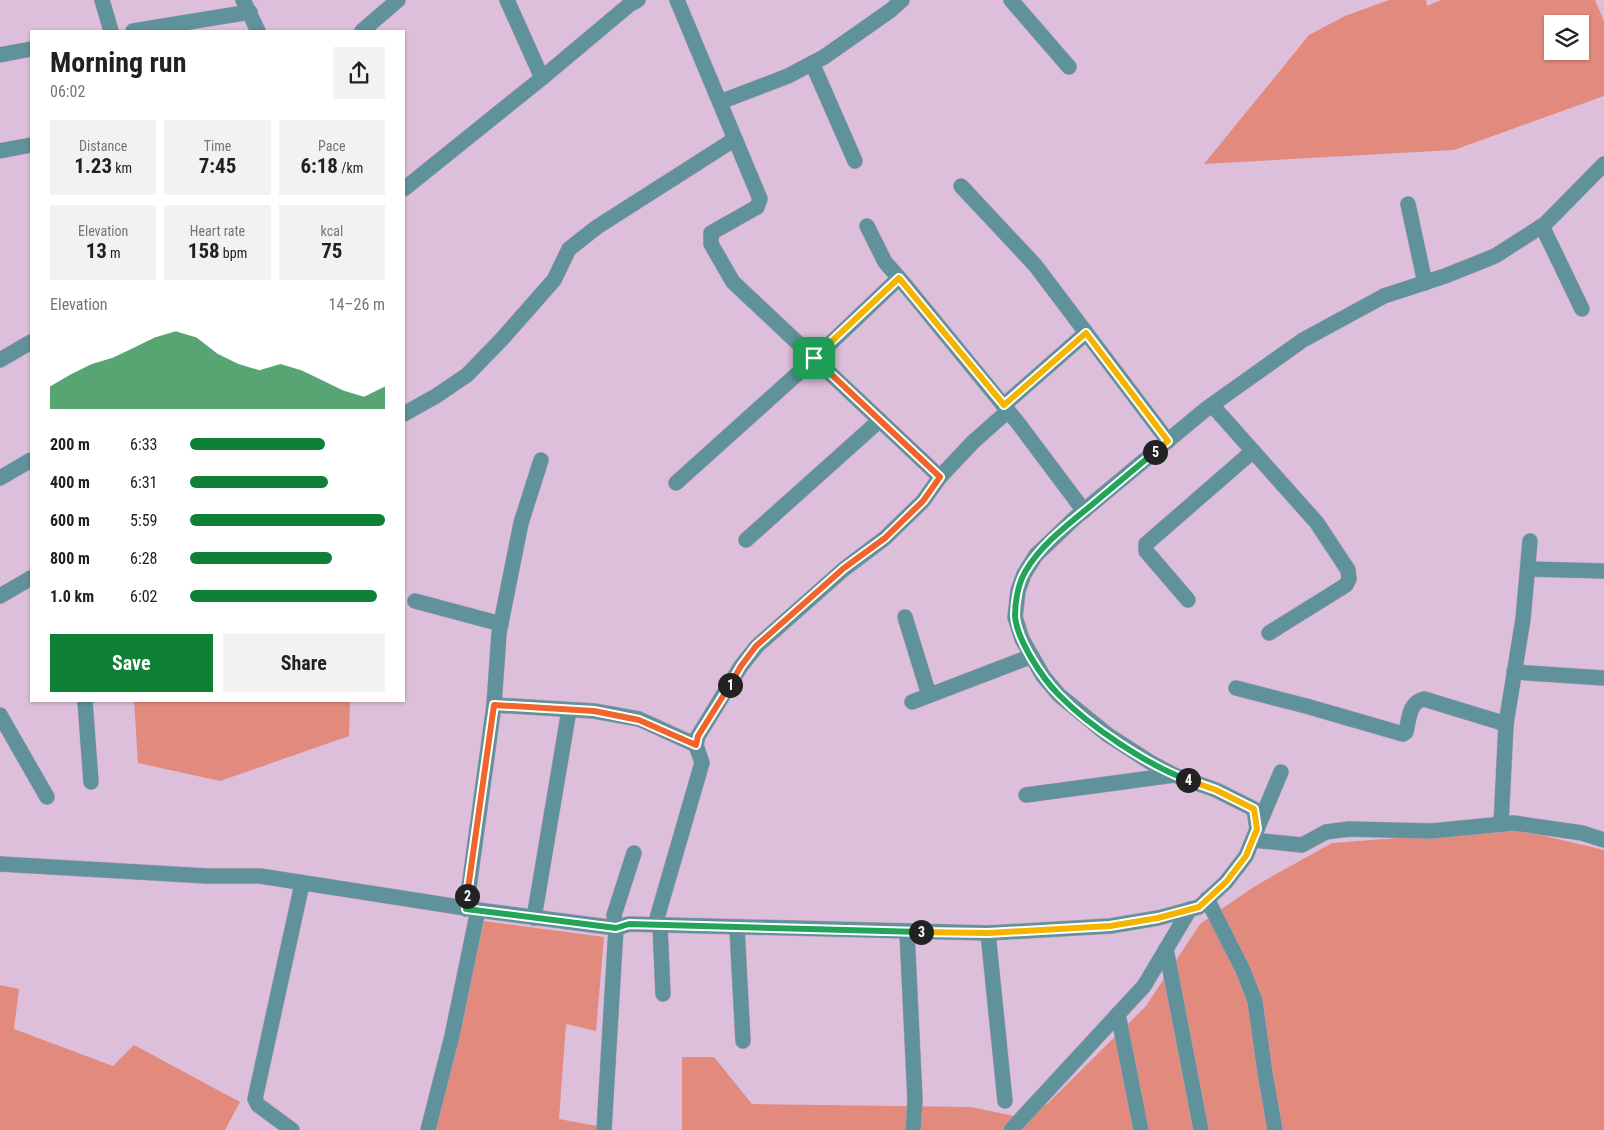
<!DOCTYPE html>
<html lang="en">
<head>
<meta charset="utf-8">
<style>
  body { margin:0; font-family:"Roboto Condensed",sans-serif; background:#f2f2f2; color:#202124; height:100vh; display:flex; flex-direction:column; font-size:19px; white-space:nowrap }
  * { box-sizing:border-box; margin:0 }
  p { font-size:16px; color:#757577 }
  .icon { flex:none; width:28px; height:28px; fill:none; stroke:currentColor; stroke-width:2; stroke-linecap:round; stroke-linejoin:round }
  .map { position:relative; flex:1; overflow:hidden }
  .sheet { position:absolute; left:30px; top:30px; width:375px; height:672px; display:flex; flex-direction:column; background:#fff; border-radius:0px; box-shadow:0 1px 4px #0004 }
  .sheet>* { flex:none }
  .buttons { position:absolute; left:1544px; top:15px; display:grid; gap:10px }
  .buttons a { display:grid; place-items:center; width:45px; height:45px; border-radius:0px; background:#fff; box-shadow:0 1px 4px #0004; font-size:25px }
  .pin { position:absolute; display:grid; place-items:center; width:42px; height:42px; color:#fff; margin:-21px; border-radius:10px; box-shadow:0 2px 8px #0006 }
  .km { position:absolute; width:25px; height:25px; margin:-12px; border-radius:50%; background:#222; color:#fff; font-size:14px; line-height:25px; text-align:center }
  .round { display:grid; place-items:center; flex:none; width:52px; height:52px; border-radius:0px; background:#f2f2f2 }
  .overview { display:flex; align-items:center; justify-content:space-between; height:85px; padding:0 20px }
  h1 { font-size:28px; font-weight:700; line-height:38px }
  .stats { display:grid; grid-template-columns:repeat(3,1fr); gap:8px; height:85px; padding:5px 20px }
  .stats div { display:grid; align-content:center; border-radius:0px; background:#f2f2f2; text-align:center }
  .stats b { font-size:21px; font-weight:700 }
  .stats small { font-size:14px; font-weight:400 }
  .stats p { font-size:14px }
  .chart { height:140px; padding:10px 20px }
  .chart p { display:flex; justify-content:space-between }
  .chart svg { width:100%; height:90px; margin-top:5px; fill:#118037; opacity:.7 }
  .action { display:flex; gap:10px; margin-top:auto; padding:10px 20px }
  .action a { flex:1; height:58px; border-radius:0px; background:#118037; color:#fff; font-size:20px; font-weight:700; line-height:58px; text-align:center }
  .action a+a { background:#f2f2f2; color:#202124 }
  ul { padding:0 20px; list-style:none; font-size:16px }
  li { display:grid; grid-template-columns:80px 60px 1fr; align-items:center; height:38px }
  li i { height:12px; border-radius:6px; background:#118037 }
  .map>svg:first-child { display:block }
</style>
</head>
<body>
<div class="map">
<svg width="1604" height="1130" viewBox="0 0 1604 1130">
  <rect width="100%" height="100%" fill="#ddbfdb"/>
  <!-- green -->
  <g fill="#e38a7e" fill-rule="evenodd">
    <path d="M1389,0h37l1,6 14,-6h154l9,21v75l-150,54 -250,14 105,-129 36,-19zM1552,24h28v27h-28z"/>
    <path d="M134,701h216l-1,35 -129,45 -82,-18z"/>
    <path d="M1515,829l89,21v280h-922v-73h32l38,47 219,3 48,10 28,-13 99,-98 54,-82 55,-38 77,-43z"/>
    <path d="M484,921l120,16 -8,94 -30,-7 -7,95 38,7v4h-162z"/>
    <path d="M0,985l19,4 -5,40 99,37 21,-21 106,57 -15,28h-225z"/>
  </g>
  <g fill="none" stroke-linecap="round" stroke-linejoin="round">
    <defs>
      <g id="minor">
        <path d="M102,0l9,31"/>
        <path d="M243,0l15,31"/>
        <path d="M507,0l35,78"/>
        <path d="M677,0l83,199 -3,8 -46,26v11l22,38 207,195 33,-35 35,-31"/>
        <path d="M1011,0l58,67"/>
        <path d="M133,31l117,-19"/>
        <path d="M362,31l36,-31"/>
        <path d="M0,55l31,-6"/>
        <path d="M812,63l43,98"/>
        <path d="M720,102l68,-26 36,-19 67,-47 11,-10"/>
        <path d="M0,151l31,-6"/>
        <path d="M961,186l74,79 133,176"/>
        <path d="M404,189l138,-111 87,-73 9,-5"/>
        <path d="M1408,204l17,79"/>
        <path d="M867,226l18,36 21,24 112,137 66,88"/>
        <path d="M1542,226l40,83"/>
        <path d="M0,360l31,-18"/>
        <path d="M1004,405l82,-72"/>
        <path d="M1212,405l105,118 31,47 1,9 -3,6 -77,48"/>
        <path d="M404,414l32,-18 31,-21 35,-36 52,-59 15,-31 28,-22 138,-88"/>
        <path d="M0,478l31,-18"/>
        <path d="M676,483l139,-125 84,-80"/>
        <path d="M746,540l134,-120"/>
        <path d="M1528,569l76,2"/>
        <path d="M0,596l31,-18"/>
        <path d="M1188,600l-42,-49v-7l107,-93"/>
        <path d="M415,601l86,23"/>
        <path d="M905,617l24,78"/>
        <path d="M1514,672l90,6"/>
        <path d="M1236,688l70,18 97,28 3,-2c3,-13 3,-30 18,-33l82,25"/>
        <path d="M85,701l6,81"/>
        <path d="M912,702l120,-46"/>
        <path d="M494,705l100,6 45,8 57,26"/>
        <path d="M0,715l47,82"/>
        <path d="M1026,795l148,-20"/>
        <path d="M1501,825l5,-101 17,-105 7,-78"/>
        <path d="M1257,829l24,-57"/>
        <path d="M1253,840l49,5 24,-13 23,-3 82,2 83,-8 68,10 22,7"/>
        <path d="M0,864l207,12h53l218,34"/>
        <path d="M1207,899l36,71 12,31 10,72 10,57"/>
        <path d="M466,909l28,-204 5,-72 22,-110 20,-63"/>
        <path d="M534,918l35,-208"/>
        <path d="M655,925l47,-162 -6,-18 2,-9 43,-70 16,-20 87,-77 41,-31 38,-37 17,-24"/>
        <path d="M660,925l3,69"/>
        <path d="M737,928l6,113"/>
        <path d="M907,932l8,168 -2,30"/>
        <path d="M988,933l17,168"/>
        <path d="M1166,949l35,181"/>
        <path d="M1118,1014l23,116"/>
        <path d="M292,1130l-34,-25 -3,-6 47,-215"/>
        <path d="M428,1130l24,-94 26,-126 138,18 -2,-13 20,-62"/>
        <path d="M604,1130l12,-202 13,-4 359,9 122,-7 48,-8 41,-11 27,-25 20,-26 11,-27 -3,-20 -38,-19 -42,-15 -24,-13 -42,-27 -49,-40 -16,-19 -21,-37 -7,-22 3,-26 6,-17 12,-19 39,-37 131,-109 97,-69 81,-44 61,-20 50,-20 50,-32 59,-60"/>
        <path d="M1011,1130l133,-144 46,-77"/>
      </g>
    </defs>
    <!-- minor casing -->
    <use href="#minor" stroke="#b99eb7" stroke-width="16"/>
    <!-- minor -->
    <use href="#minor" stroke="#5f929b" stroke-width="15"/>
  </g>
  <g fill="none" stroke-linecap="round" stroke-linejoin="round">
    <defs>
      <path id="split-1" d="M730,685l11,-19 15,-20 88,-78 41,-30 38,-37 17,-24 -126,-119"/>
      <path id="split-2" d="M467,896l27,-191 100,6 45,9 57,25 2,-9 32,-51"/>
      <path id="split-3" d="M467,896l-1,13 150,19 13,-4 292,8"/>
      <path id="split-4" d="M921,932l67,1 122,-7 48,-8 41,-11 27,-25 20,-26 11,-27 -3,-20 -38,-19 -28,-10"/>
      <path id="split-5" d="M1155,452c-22,18 -44,37 -67,56 -22,18 -48,38 -63,64 -7,12 -10,30 -10,44 2,24 27,62 44,79 30,31 88,70 129,85"/>
      <path id="split-6" d="M814,358l85,-80 105,127 82,-72 82,108 -13,11"/>
    </defs>
    <!-- split-1 casing -->
    <use href="#split-1" stroke="#fff" stroke-width="10"/>
    <!-- split-2 casing -->
    <use href="#split-2" stroke="#fff" stroke-width="10"/>
    <!-- split-3 casing -->
    <use href="#split-3" stroke="#fff" stroke-width="10"/>
    <!-- split-4 casing -->
    <use href="#split-4" stroke="#fff" stroke-width="10"/>
    <!-- split-5 casing -->
    <use href="#split-5" stroke="#fff" stroke-width="10"/>
    <!-- split-6 casing -->
    <use href="#split-6" stroke="#fff" stroke-width="10"/>
    <!-- split-1 -->
    <use href="#split-1" stroke="#f0652b" stroke-width="6"/>
    <!-- split-2 -->
    <use href="#split-2" stroke="#f0652b" stroke-width="6"/>
    <!-- split-3 -->
    <use href="#split-3" stroke="#22a559" stroke-width="6"/>
    <!-- split-4 -->
    <use href="#split-4" stroke="#f5b400" stroke-width="6"/>
    <!-- split-5 -->
    <use href="#split-5" stroke="#22a559" stroke-width="6"/>
    <!-- split-6 -->
    <use href="#split-6" stroke="#f5b400" stroke-width="6"/>
  </g>
</svg>
<div class="buttons">
<a><svg class="icon" aria-label="layers" viewBox="0 0 24 24"><path d="M12 4l9 5-9 5-9-5zM3 14l9 5 9-5"/></svg></a>
</div>
<div class="pin" style="left:814px;top:358px;background:#1e9e55"><svg class="icon" aria-label="arrive" viewBox="0 0 24 24"><path d="M6 21V4h12l-3 4 3 4H6"/></svg></div>
<b class="km" style="left:730px;top:685px">1</b>
<b class="km" style="left:467px;top:896px">2</b>
<b class="km" style="left:921px;top:932px">3</b>
<b class="km" style="left:1188px;top:780px">4</b>
<b class="km" style="left:1155px;top:452px">5</b>
<section class="sheet">
<div class="overview"><div><h1>Morning run</h1><p>06:02</p></div><a class="round"><svg class="icon" aria-label="share" viewBox="0 0 24 24"><path d="M12 15V3M7 8l5-5 5 5M5 13v7h14v-7"/></svg></a></div>
<div class="stats">
<div><p>Distance</p><b>1.23<small> km</small></b></div>
<div><p>Time</p><b>7:45</b></div>
<div><p>Pace</p><b>6:18<small> /km</small></b></div>
</div>
<div class="stats">
<div><p>Elevation</p><b>13<small> m</small></b></div>
<div><p>Heart rate</p><b>158<small> bpm</small></b></div>
<div><p>kcal</p><b>75</b></div>
</div>
<div class="chart"><p><span>Elevation</span>14–26 m</p>
<svg viewBox="0 0 160 44" preserveAspectRatio="none"><path d="M0 44V33L10 27L20 22L30 19L40 14L50 9L60 6L70 9L80 17L90 22L100 25L110 22L120 25L130 30L140 35L150 38L160 33V44z"/></svg>
</div>
<ul>
<li><b>200 m</b>6:33<i style="width:69%"></i></li>
<li><b>400 m</b>6:31<i style="width:71%"></i></li>
<li><b>600 m</b>5:59<i style="width:100%"></i></li>
<li><b>800 m</b>6:28<i style="width:73%"></i></li>
<li><b>1.0 km</b>6:02<i style="width:96%"></i></li>
</ul>
<div class="action"><a>Save</a><a>Share</a></div>
</section>
</div>
</body>
</html>
